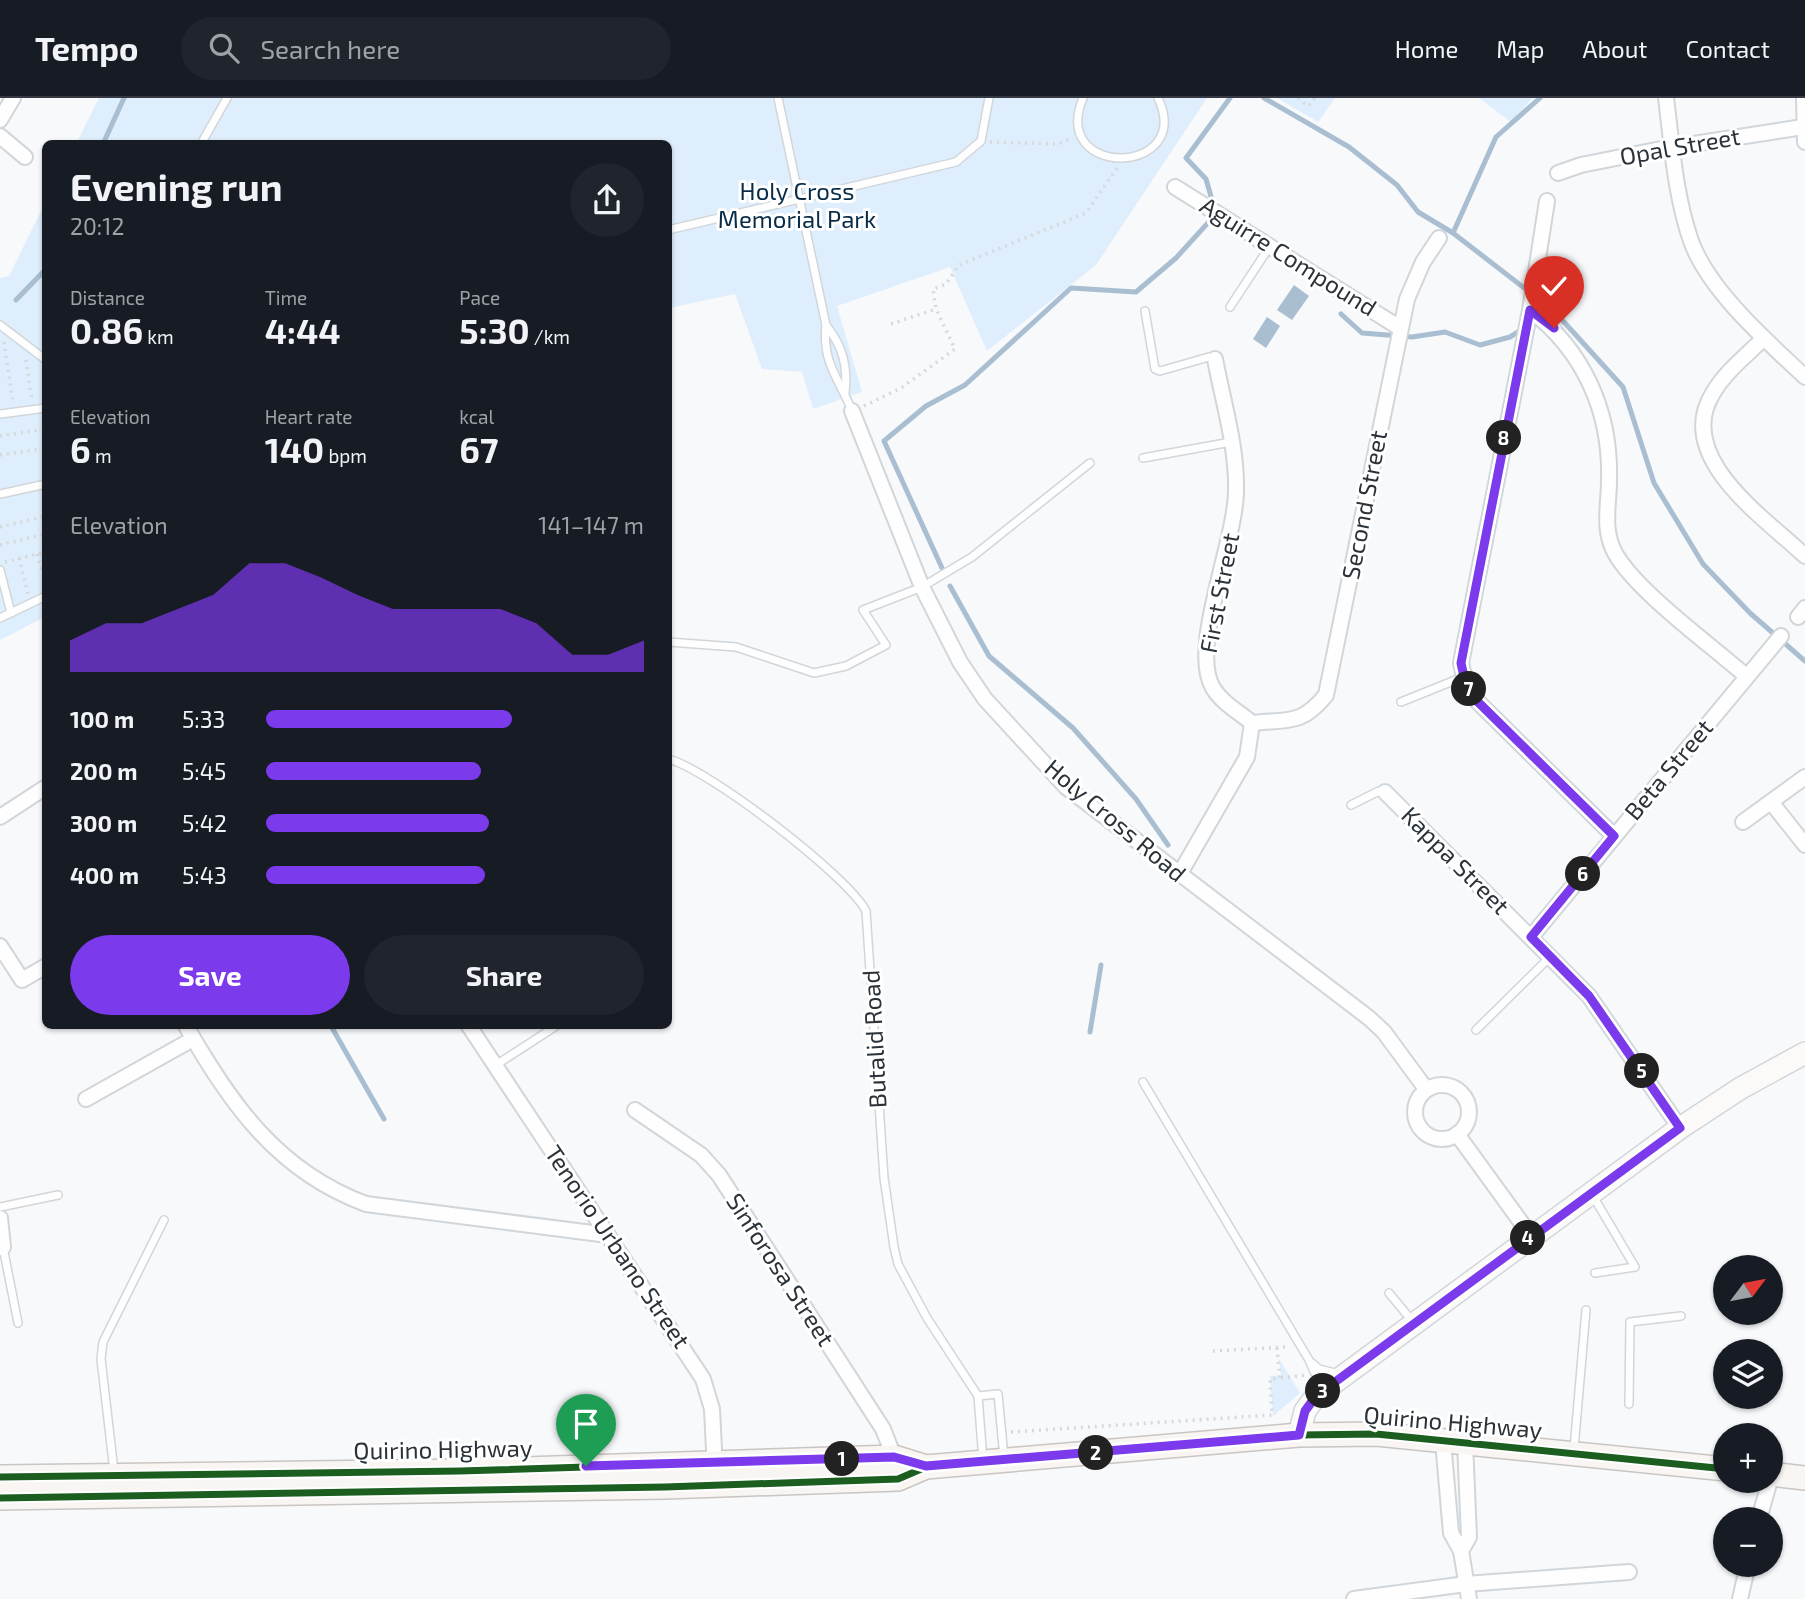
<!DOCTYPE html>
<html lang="en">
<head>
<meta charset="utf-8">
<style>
  body { margin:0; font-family:"Exo 2",sans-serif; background:#20242c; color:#f1f3f6; height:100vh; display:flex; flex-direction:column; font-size:26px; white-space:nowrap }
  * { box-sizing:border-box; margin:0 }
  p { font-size:23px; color:#9ea1a6 }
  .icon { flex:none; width:38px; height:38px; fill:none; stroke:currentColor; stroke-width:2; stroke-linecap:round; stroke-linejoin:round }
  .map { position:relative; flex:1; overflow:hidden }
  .sheet { position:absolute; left:42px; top:42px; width:630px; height:889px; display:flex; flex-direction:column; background:#171b24; border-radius:10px; box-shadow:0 2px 5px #0004 }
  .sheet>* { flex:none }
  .needle { width:46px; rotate:58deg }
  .fabs { position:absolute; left:1713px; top:1157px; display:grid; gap:14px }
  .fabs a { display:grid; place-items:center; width:70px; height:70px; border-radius:50%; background:#171b24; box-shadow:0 2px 5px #0004; font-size:35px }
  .pin { position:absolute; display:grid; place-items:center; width:60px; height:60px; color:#fff; margin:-72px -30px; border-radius:50% 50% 50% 0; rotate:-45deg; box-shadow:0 0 7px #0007 }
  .pin .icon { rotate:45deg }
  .km { position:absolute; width:35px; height:35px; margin:-18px; border-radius:50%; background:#222; color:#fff; font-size:19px; line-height:35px; text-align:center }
  .round { display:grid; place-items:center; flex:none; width:74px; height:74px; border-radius:37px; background:#20242c }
  .head { display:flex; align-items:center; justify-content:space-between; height:119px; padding:0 28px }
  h1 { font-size:38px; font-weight:700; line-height:52px }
  .metrics { display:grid; grid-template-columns:repeat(3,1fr); gap:10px; height:119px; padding:7px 28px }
  .metrics div { display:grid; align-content:center }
  .metrics b { font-size:35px; font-weight:700 }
  .metrics small { font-size:19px; font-weight:400 }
  .metrics p { font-size:19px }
  .chart { height:196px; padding:14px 28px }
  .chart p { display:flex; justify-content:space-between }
  .chart svg { width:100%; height:126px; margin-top:7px; fill:#7c3aed; opacity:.7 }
  .cta { display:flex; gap:14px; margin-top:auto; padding:14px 28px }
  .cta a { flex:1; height:80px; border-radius:42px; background:#7c3aed; color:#fff; font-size:28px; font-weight:700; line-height:80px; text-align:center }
  .cta a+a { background:#20242c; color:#f1f3f6 }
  ul { padding:0 28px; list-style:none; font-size:23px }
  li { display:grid; grid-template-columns:112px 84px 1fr; align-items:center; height:52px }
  li i { height:18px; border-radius:9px; background:#7c3aed }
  header { display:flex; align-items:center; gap:42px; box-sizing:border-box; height:98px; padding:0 35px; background:#171b24; border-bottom:2px solid #363941 }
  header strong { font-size:33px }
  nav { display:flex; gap:38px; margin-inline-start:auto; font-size:24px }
  .search { width:490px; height:63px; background:#20242c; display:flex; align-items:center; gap:18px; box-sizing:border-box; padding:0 24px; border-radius:38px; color:#9ea1a6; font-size:26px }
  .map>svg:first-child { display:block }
</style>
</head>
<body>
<header>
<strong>Tempo</strong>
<div class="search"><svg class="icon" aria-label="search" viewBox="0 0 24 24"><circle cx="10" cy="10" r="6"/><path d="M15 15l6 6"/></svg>Search here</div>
<nav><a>Home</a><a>Map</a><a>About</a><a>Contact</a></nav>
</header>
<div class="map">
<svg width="1805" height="1501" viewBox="0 0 1805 1501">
  <rect width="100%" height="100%" fill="#f7f9fb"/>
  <!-- green -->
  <g fill="#dfeefc">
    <path d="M99,0h1108l-111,167 -109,86 -37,-84 -113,39 25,86 -49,17 -11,-37 -40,-3 -27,-75 -66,14 -1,-164h-592z"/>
    <path d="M1277,0h58l-17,24z"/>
    <path d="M1479,0h53l-20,25z"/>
    <path d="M45,105v414l-45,23v-362l9,-2z"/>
    <path d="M1279,1261l21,34 -27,23 -3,-40 11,-1z"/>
  </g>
  <!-- water -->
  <g fill="#a9bed0">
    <path d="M1294,187l15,11 -17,24 -15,-10z"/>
    <path d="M1267,219l13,9 -14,22 -13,-9z"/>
  </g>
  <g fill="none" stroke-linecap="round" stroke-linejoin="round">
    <!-- stream -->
    <g stroke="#a9bed0" stroke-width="5">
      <path d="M1264,0l85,49 48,38 21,27 35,21 43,-96 44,-39"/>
      <path d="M103,46l21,-46"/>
      <path d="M1453,135l101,78 69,76 31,96 49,81 47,49 55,48"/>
      <path d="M16,202l30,-31"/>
      <path d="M1341,216l21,19 50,4 33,-5 35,13 30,-8 13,-8"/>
      <path d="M942,470l-58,-127 42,-35 39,-21 106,-97 65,4 40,-34 40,-44 -10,-35 -20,-21 44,-60"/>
      <path d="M950,488l39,70 84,72 63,71 32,46"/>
      <path d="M331,928l53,93"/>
      <path d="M1090,934l11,-67"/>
    </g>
    <defs>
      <g id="lane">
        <path d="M778,0l48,227c-4,39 13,53 26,86"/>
        <path d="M1083,0c-34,82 112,78 75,0"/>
        <path d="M201,46l26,-46"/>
        <path d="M668,132l288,-68 25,-21 8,-43"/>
        <path d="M1230,209l40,-61"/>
        <path d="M1145,213l10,58 5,2 49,-14 5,2"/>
        <path d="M0,227l46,35"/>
        <path d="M826,227c17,22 22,41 19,68"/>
        <path d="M0,316l46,-6"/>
        <path d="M1143,360l88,-16"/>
        <path d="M0,396l46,-10"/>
        <path d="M0,472l11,43"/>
        <path d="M0,520l46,-22"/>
        <path d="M668,544l68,5 78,26 32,-7 40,-21 -23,-35 59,-23 50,-30 118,-94"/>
        <path d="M1401,604l62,-25"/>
        <path d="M668,661c39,9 180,117 198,152l18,267 10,69 4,17 29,54 51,78 5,64"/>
        <path d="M1351,707l28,-14 6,1"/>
        <path d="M1476,932l74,-73"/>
        <path d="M496,967l60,-39"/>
        <path d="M1143,984l166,278 8,18v13"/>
        <path d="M1593,1098l42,71 -40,6"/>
        <path d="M0,1109l58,-12"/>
        <path d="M3,1149l15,76"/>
        <path d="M1389,1195l24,29"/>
        <path d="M1312,1265l7,6 20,5"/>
        <path d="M978,1298l20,-2 6,63"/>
        <path d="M1629,1306l1,-82 51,-6"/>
        <path d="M1574,1351l12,-139"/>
        <path d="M114,1373l-13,-112 2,-17 61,-122"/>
      </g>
      <g id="street">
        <path d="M1666,0c6,48 9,97 25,143 18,50 76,100 114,136"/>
        <path d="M1804,0l1,44"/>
        <path d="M0,22l13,-22"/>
        <path d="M0,38l25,21"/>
        <path d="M1558,75l23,-8 80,-16 142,-22"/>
        <path d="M1175,89l225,141"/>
        <path d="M1547,103l-17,109 -69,353 3,14 14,25 136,134"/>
        <path d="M1530,212c54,41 81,102 79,170 0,26 -7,49 6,73 21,38 96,92 131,123"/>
        <path d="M1764,240c-17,17 -39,34 -51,55 -40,64 52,125 92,163"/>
        <path d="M1215,261c8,43 22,88 21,131 0,51 -47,158 -23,198 9,15 26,24 39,35"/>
        <path d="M852,313l70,176 38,75 25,37 81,88 303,231 15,14 42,57"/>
        <path d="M1798,519l7,-9"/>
        <path d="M1252,625c35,-4 49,3 74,-28l81,-396 16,-37 16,-24"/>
        <path d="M1385,694l204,204 91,132"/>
        <path d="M1771,704l34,43"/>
        <path d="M0,719l46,-30"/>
        <path d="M1743,724l62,-45"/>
        <path d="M1179,777l68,-118 5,-34"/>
        <path d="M1531,839l250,-301"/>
        <path d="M0,848l22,34 24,-14"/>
        <path d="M186,928c45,78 91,145 180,178l242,31"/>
        <path d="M469,928l234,353 9,30 3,61"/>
        <circle cx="1442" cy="1014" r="27"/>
        <path d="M86,1001l107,-60"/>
        <path d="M635,1012l66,45 18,20 164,254 11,28"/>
        <path d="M1457,1036l74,102"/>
        <path d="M0,1120l3,29 -3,1"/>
        <path d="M1443,1343l8,92 10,18 8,48"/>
        <path d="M1759,1421l11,-39"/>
        <path d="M1461,1453l8,-14 -4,-95"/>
        <path d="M1354,1501l112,-15 163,-12"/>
        <path d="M1740,1501l8,-35"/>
      </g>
      <path id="secondary" d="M1299,1337l6,-24 11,-15 364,-268 61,-40 64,-35"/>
      <g id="primary">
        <path d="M1771,1376l34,4"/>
        <path d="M0,1379l460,-6 434,-14 32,10"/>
        <path d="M0,1400l665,-11 233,-8 28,-12 373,-32 77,-1 350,35"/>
      </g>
    </defs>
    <!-- lane casing -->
    <use href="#lane" stroke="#d1d6da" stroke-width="10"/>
    <!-- street casing -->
    <use href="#street" stroke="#d1d6da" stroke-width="18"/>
    <!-- secondary casing -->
    <use href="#secondary" stroke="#d1d6da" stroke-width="24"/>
    <!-- primary casing -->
    <use href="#primary" stroke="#c9c5c2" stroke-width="26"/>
    <!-- path -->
    <g stroke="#d7d8d8" stroke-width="3.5" stroke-dasharray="2 5" stroke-linecap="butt">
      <path d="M1298,0l10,8 7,-8"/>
      <path d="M990,44l68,2 15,-6"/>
      <path d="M891,226l45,-15"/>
      <path d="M4,244l9,61"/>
      <path d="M26,262l6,41"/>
      <path d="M864,308l37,-18 54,-39 -19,-40 -3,-20 13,-5 13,-19 127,-52 31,-45"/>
      <path d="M0,338l46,-7"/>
      <path d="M0,357l46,-7"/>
      <path d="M0,429l46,-11"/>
      <path d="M0,447l46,-11"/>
      <path d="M37,456l9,31"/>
      <path d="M19,460l9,37"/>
      <path d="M5,464l41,-10"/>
      <path d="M1213,1253l74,-4"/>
      <path d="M1281,1280l24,-3"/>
      <path d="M1011,1334l261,-17 -2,-36 10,-1 -3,-30"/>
    </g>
    <!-- lane -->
    <use href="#lane" stroke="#fefefe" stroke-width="7"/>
    <!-- street -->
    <use href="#street" stroke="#fefefe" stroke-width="14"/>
    <!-- secondary -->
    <use href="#secondary" stroke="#fbfaf8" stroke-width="21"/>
    <!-- primary -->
    <use href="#primary" stroke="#f8f5f3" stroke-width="23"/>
    <defs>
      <g id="cycleway">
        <path d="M0,1379l460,-6 434,-14 32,10"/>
        <path d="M0,1400l665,-11 233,-8 28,-12 373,-32 77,-1 350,35"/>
      </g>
    </defs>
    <!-- cycleway casing -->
    <use href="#cycleway" stroke="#fff" stroke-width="11"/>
    <!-- cycleway -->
    <use href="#cycleway" stroke="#1b5e20" stroke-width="7"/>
  </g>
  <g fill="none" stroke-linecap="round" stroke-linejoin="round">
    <defs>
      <path id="route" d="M586,1368l308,-9 32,9 373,-31 6,-24 11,-15 364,-268 -91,-132 -58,-59 83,-101 -136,-134 -14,-25 -3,-14 69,-353 24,18"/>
    </defs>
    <!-- route casing -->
    <use href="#route" stroke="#fff" stroke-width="14"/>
    <!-- route -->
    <use href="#route" stroke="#7c3aed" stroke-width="9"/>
  </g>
  <g text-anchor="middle" stroke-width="6" stroke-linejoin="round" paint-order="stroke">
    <!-- street labels -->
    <g font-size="24" fill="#2a323a" stroke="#fff">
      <text transform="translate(1680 49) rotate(-10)" y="8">Opal Street</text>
      <text transform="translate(1288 159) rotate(32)" y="8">Aguirre Compound</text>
      <text transform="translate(1365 407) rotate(-79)" y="8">Second Street</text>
      <text transform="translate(1220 495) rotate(-79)" y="8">First Street</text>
      <text transform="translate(1669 672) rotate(-50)" y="8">Beta Street</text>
      <text transform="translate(1115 723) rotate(40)" y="8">Holy Cross Road</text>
      <text transform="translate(1455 763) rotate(45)" y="8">Kappa Street</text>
      <text transform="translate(875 941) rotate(-93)" y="8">Butalid Road</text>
      <text transform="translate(617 1149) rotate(56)" y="8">Tenorio Urbano Street</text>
      <text transform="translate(780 1172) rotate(57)" y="8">Sinforosa Street</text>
      <text transform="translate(1453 1325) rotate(5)" y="8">Quirino Highway</text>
      <text transform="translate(443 1352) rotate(-1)" y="8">Quirino Highway</text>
    </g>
    <!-- park labels -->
    <g font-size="24" fill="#082c47" stroke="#fff">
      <text x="797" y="102">Holy Cross<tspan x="797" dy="28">Memorial Park</tspan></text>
    </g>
  </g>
</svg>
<div class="fabs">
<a><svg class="needle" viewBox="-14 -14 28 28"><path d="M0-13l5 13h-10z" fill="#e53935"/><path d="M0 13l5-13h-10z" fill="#9ea1a6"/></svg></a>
<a><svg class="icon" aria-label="layers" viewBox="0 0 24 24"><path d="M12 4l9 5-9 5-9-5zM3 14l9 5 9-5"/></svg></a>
<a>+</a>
<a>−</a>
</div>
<div class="pin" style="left:586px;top:1368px;background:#1e9e55"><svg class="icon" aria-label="arrive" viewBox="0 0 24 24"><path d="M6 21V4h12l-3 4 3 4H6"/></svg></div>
<div class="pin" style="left:1554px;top:230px;background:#d93025"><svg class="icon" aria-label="check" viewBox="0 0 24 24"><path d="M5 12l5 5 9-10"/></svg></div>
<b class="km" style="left:842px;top:1361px">1</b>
<b class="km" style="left:1096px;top:1355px">2</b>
<b class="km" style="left:1323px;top:1293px">3</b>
<b class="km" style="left:1528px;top:1140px">4</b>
<b class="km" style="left:1642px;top:973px">5</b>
<b class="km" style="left:1583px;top:776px">6</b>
<b class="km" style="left:1469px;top:591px">7</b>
<b class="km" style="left:1504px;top:340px">8</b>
<section class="sheet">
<div class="head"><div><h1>Evening run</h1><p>20:12</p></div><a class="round"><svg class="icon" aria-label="share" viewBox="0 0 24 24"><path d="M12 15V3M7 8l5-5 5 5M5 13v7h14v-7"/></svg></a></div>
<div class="metrics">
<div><p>Distance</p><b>0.86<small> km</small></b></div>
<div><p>Time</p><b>4:44</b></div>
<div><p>Pace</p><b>5:30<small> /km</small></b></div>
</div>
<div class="metrics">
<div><p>Elevation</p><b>6<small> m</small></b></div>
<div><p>Heart rate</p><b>140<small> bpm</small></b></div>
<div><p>kcal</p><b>67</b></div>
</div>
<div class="chart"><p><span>Elevation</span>141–147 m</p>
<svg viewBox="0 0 160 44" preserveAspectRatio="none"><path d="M0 44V33L10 27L20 27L30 22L40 17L50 6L60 6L70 11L80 17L90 22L100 22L110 22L120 22L130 27L140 38L150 38L160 33V44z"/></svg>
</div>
<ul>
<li><b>100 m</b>5:33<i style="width:65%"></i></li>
<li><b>200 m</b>5:45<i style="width:57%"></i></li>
<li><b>300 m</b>5:42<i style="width:59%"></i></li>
<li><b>400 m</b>5:43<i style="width:58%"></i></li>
</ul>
<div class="cta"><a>Save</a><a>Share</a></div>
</section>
</div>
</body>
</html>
